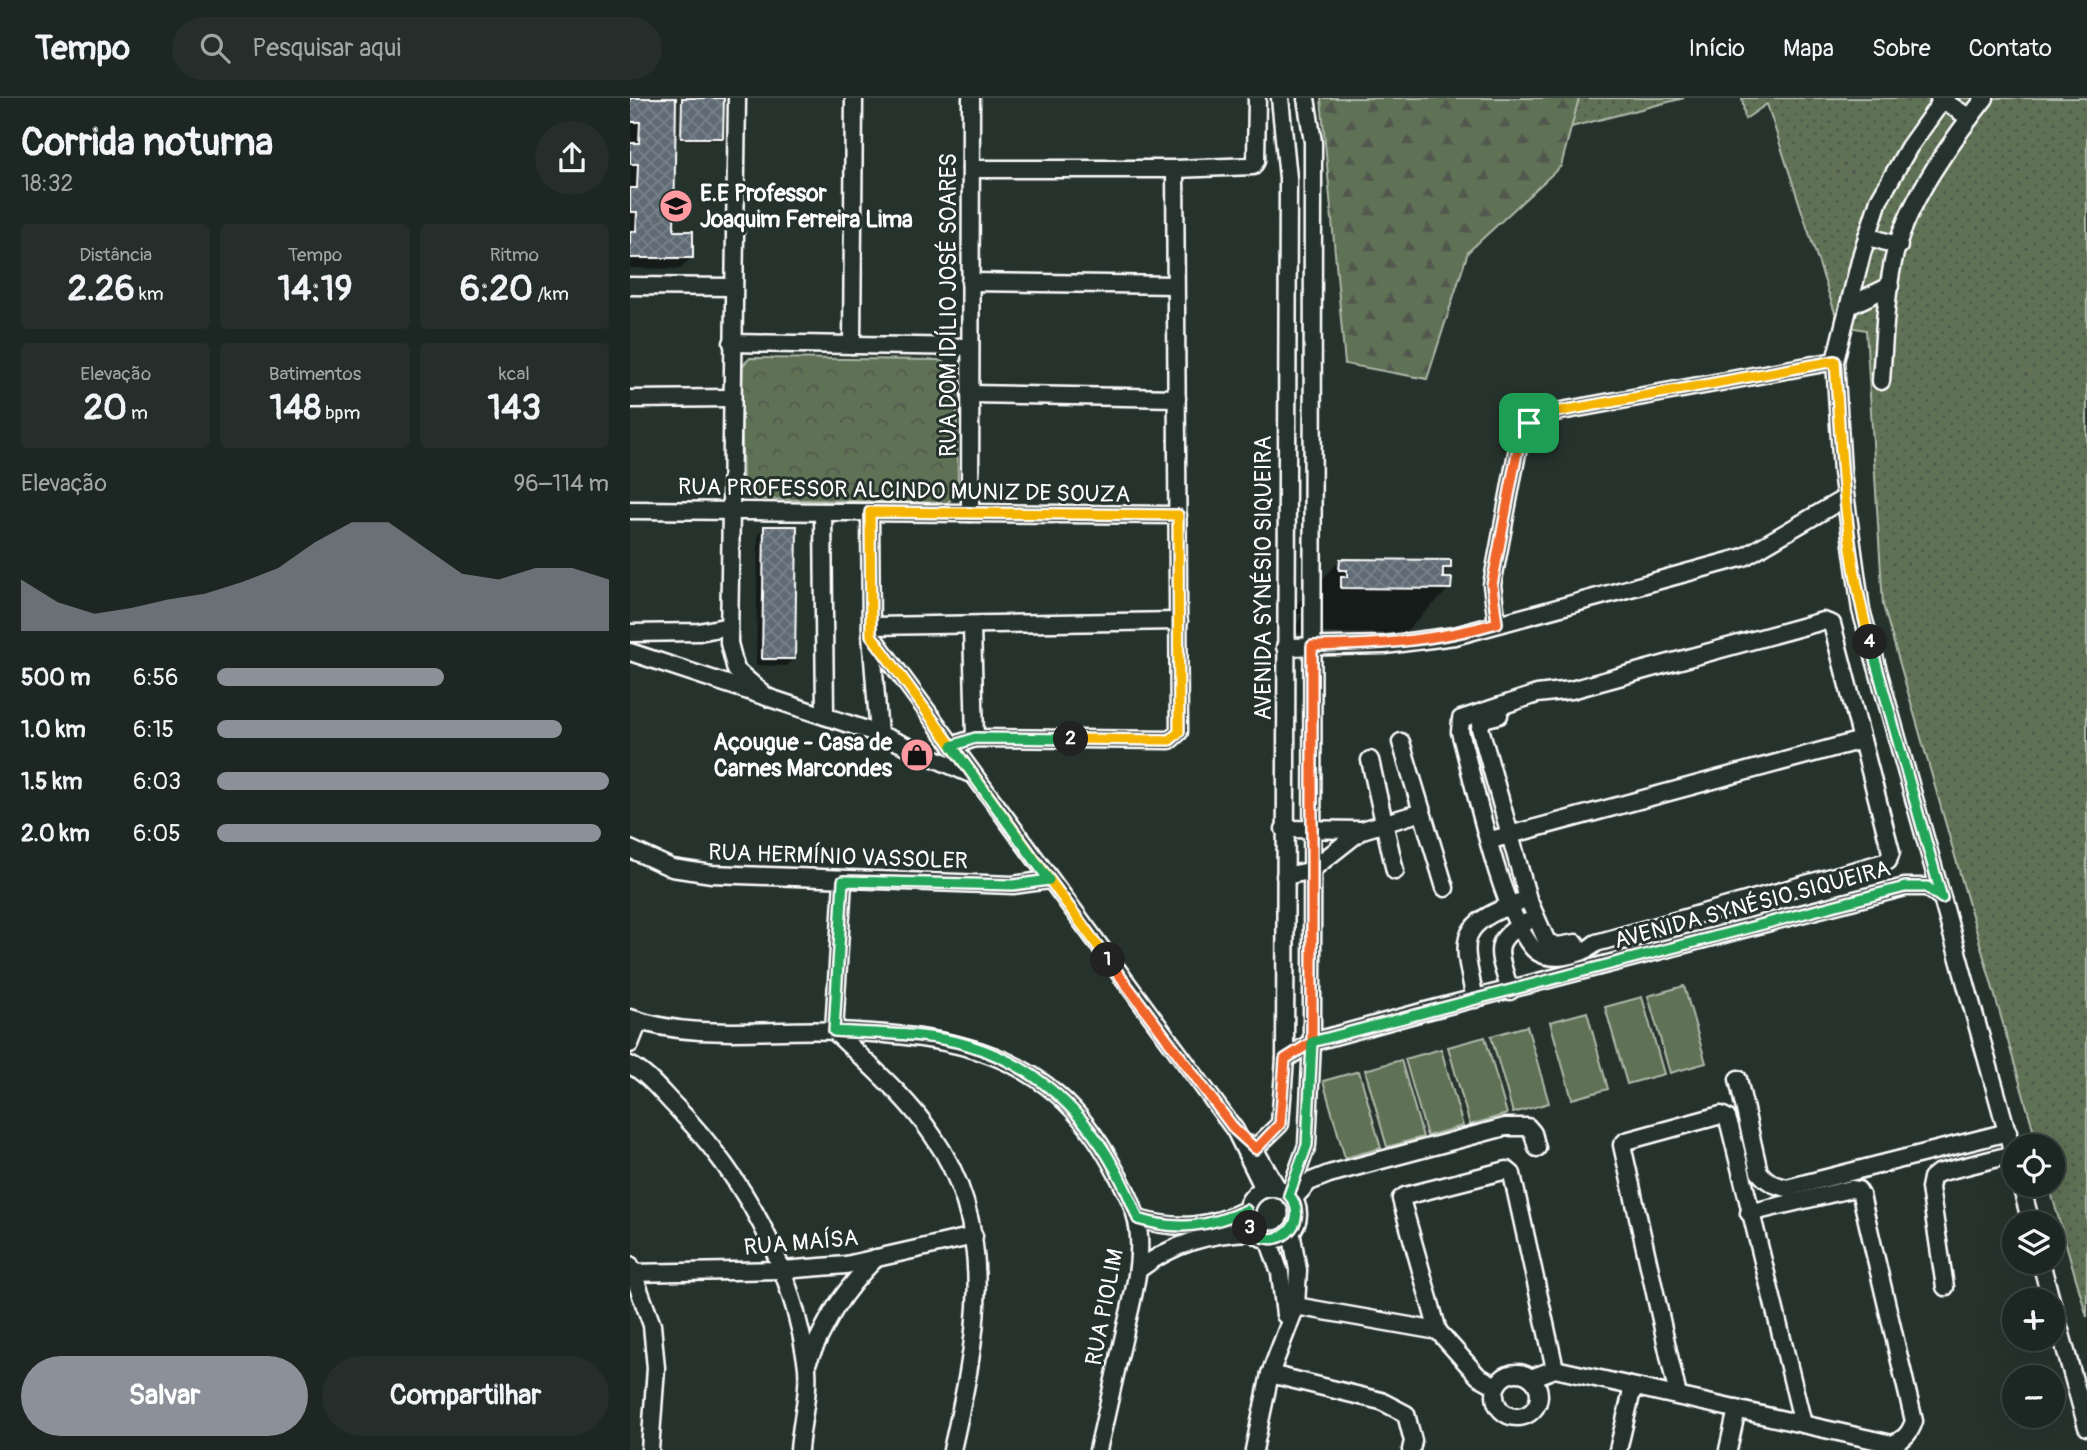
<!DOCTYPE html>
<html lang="pt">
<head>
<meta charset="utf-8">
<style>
  body { margin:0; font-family:Pangolin,sans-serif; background:#252e2a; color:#f1f3f6; height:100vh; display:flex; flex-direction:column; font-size:26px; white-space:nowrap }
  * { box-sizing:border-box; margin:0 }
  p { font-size:23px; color:#a0a5a5 }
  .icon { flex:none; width:38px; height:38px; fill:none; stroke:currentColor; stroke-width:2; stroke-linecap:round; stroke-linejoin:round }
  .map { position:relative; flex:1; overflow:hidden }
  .panel { display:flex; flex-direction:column; background:#1c2622; width:630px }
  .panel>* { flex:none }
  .controls { position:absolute; left:1372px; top:1036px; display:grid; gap:14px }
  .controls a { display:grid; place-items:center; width:63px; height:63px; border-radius:50%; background:#1c2622; box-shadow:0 7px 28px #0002,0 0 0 2px #3a4340; font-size:35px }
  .pin { position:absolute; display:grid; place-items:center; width:60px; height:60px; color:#fff; margin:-30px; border-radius:14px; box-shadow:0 4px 10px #0006 }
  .km { position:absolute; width:35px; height:35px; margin:-18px; border-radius:50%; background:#222; color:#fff; font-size:19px; line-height:35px; text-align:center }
  .round { display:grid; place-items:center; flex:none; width:74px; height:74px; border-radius:37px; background:#252e2a }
  .head { display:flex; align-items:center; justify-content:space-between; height:119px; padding:0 21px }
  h1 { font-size:38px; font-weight:800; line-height:52px }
  .metrics { display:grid; grid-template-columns:repeat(3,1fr); gap:10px; height:119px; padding:7px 21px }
  .metrics div { display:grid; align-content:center; border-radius:7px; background:#252e2a; text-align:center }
  .metrics b { font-size:35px; font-weight:800 }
  .metrics small { font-size:19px; font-weight:400 }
  .metrics p { font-size:19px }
  .chart { height:196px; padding:14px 21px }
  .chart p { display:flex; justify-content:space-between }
  .chart svg { width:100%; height:126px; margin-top:7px; fill:#8c9099; opacity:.7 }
  .button { display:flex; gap:14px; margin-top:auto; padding:14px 21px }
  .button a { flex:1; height:80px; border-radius:42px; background:#8c9099; color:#fff; font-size:28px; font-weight:800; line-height:80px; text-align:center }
  .button a+a { background:#252e2a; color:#f1f3f6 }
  ul { padding:0 21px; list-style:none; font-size:23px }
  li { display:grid; grid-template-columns:112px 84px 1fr; align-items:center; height:52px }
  li i { height:18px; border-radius:9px; background:#8c9099 }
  header { display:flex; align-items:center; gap:42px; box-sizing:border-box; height:98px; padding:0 35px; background:#1c2622; border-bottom:2px solid #3a4340 }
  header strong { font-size:33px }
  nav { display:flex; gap:38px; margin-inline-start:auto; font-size:24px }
  .search { width:490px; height:63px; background:#252e2a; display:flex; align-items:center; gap:18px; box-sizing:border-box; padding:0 24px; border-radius:38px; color:#a0a5a5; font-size:26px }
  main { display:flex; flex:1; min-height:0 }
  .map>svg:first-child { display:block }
</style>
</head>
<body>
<header>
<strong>Tempo</strong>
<div class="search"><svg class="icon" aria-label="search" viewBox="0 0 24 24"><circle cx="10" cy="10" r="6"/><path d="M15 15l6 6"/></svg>Pesquisar aqui</div>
<nav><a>Início</a><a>Mapa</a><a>Sobre</a><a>Contato</a></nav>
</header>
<main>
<section class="panel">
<div class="head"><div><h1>Corrida noturna</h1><p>18:32</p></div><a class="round"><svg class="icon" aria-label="share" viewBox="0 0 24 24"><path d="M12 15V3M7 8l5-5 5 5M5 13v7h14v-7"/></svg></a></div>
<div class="metrics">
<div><p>Distância</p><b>2.26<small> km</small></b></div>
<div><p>Tempo</p><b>14:19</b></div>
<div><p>Ritmo</p><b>6:20<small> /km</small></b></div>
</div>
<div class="metrics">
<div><p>Elevação</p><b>20<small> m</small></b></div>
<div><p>Batimentos</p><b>148<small> bpm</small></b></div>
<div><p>kcal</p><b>143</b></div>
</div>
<div class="chart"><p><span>Elevação</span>96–114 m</p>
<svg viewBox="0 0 160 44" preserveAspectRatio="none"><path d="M0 44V26L10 34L20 38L30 36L40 33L50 31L60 27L70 22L80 13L90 6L100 6L110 15L120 24L130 26L140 22L150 22L160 26V44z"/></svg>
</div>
<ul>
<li><b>500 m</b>6:56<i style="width:58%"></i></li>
<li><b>1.0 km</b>6:15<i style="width:88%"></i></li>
<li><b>1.5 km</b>6:03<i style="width:100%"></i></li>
<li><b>2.0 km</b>6:05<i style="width:98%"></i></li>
</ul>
<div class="button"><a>Salvar</a><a>Compartilhar</a></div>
</section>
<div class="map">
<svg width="1457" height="1352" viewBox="0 0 1457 1352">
  <defs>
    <pattern id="grass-dots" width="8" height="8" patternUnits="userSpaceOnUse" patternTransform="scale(1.75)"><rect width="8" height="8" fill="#5f7254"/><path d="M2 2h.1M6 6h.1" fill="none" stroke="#53594f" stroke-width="1.8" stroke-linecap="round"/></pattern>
    <pattern id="forest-firs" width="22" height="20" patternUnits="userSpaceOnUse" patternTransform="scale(1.75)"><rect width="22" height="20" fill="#5f7254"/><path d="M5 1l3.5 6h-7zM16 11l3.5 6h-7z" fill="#53594f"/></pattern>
    <pattern id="park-crowns" width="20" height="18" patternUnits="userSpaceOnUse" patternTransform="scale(1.75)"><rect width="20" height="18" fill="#5f7254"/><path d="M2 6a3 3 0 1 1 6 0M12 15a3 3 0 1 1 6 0" fill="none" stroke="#53594f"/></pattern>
    <pattern id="building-cross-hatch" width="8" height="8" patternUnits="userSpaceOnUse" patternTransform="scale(1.75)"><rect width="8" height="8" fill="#606b75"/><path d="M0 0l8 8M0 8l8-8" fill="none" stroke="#78818a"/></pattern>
  </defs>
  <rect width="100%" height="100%" fill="#26332d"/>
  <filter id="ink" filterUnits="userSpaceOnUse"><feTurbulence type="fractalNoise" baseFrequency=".0143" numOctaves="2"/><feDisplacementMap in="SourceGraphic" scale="14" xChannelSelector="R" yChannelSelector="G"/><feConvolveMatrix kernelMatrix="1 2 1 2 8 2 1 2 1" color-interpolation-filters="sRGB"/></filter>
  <g filter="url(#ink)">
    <!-- grass -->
    <g fill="url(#grass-dots)" stroke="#afb8aa" stroke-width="2">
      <path d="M949,0h105l-113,29z"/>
      <path d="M1112,0h345v1219l-38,-132h4v-39h-15l-155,-541 -17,-275 -27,-5 -72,-221 -22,15z"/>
    </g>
    <!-- forest -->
    <path fill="url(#forest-firs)" stroke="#afb8aa" stroke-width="2" d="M691,0h258l-18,68 -93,86 -41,127 -82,-15z"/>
    <!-- park -->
    <path fill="url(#park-crowns)" stroke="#afb8aa" stroke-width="2" d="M120,260l188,2 18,8 2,116 -3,12 -8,7 -193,-4 -8,-6 -3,-9 -3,-116z"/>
    <!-- pitch -->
    <g fill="#5f7254" stroke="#afb8aa" stroke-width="2">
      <path d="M1054,888l22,77 -36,10 -22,-77z"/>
      <path d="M1012,899l22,77 -37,10 -22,-77z"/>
      <path d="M957,914l21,77 -36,10 -22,-77z"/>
      <path d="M897,928l22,77 -36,10 -22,-77z"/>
      <path d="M855,939l22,77 -37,11 -22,-78z"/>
      <path d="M811,951l22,77 -36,10 -22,-77z"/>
      <path d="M771,962l22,77 -36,10 -22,-77z"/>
      <path d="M729,973l22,77 -36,10 -22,-77z"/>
    </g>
    <!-- shadow -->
    <g fill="#0007">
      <path d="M50,0h42v39l-3,3h-40z"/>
      <path d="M0,1l44,1 -1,133 18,25 -11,11 -50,-1z"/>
      <path d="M135,429l28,132 -7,7 -30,-1 2,-130z"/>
      <path d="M710,463l109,6 -8,9 9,12 -46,45h-107v-9l5,-10h-7v-8z"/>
    </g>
    <!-- building -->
    <g fill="url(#building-cross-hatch)" stroke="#fff" stroke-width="2">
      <path d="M0,0h46l-2,133h19v27h-63v-27h6l1,-19h-7v-24h7l1,-24h-8v-21h9l1,-21h-10z"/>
      <path d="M52,0h42l-1,40h-42z"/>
      <path d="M134,428h33l-2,133h-33z"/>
      <path d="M710,461l111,1v8h-8v10h9l-1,11 -110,-1v-11h6v-7h-8z"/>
    </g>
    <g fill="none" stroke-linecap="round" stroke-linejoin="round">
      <defs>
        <g id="minor">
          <path d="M107,0l-8,545 7,27 30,26"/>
          <path d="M1309,0l31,20"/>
          <path d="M341,71h204l78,-3 3,-5 1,-63"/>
          <path d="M1237,138l32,10"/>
          <path d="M340,184l205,3"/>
          <path d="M0,188l103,1"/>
          <path d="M1219,208l41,-20"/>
          <path d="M102,245l238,4"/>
          <path d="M222,247l2,-247"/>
          <path d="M1251,283c3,-40 4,-80 12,-119 11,-56 57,-119 92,-164"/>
          <path d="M340,296l207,4"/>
          <path d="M0,301l101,-1"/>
          <path d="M0,412l548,5"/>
          <path d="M193,414l2,204"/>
          <path d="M240,414l1,123 8,99"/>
          <path d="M340,415l1,-415"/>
          <path d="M1193,523l9,3 59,228 -3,9 -292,82c-14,13 -50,21 -64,4 -33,-40 -57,-162 -72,-215l1,-13 76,-25 34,-4z"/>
          <path d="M867,525l-5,-38 28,-148 9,-14 16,-9 290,-53"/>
          <path d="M241,528l308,-5"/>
          <path d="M342,529l3,111"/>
          <path d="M0,535l69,-1 30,-6"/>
          <path d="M241,537l364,495 29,59"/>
          <path d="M655,549l100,-2 70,-9 289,-79 101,-59"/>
          <path d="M0,554l249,82 89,39"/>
          <path d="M869,617l-16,4 -3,9 48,171 19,43 11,4 18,-3"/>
          <path d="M771,644l44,146"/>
          <path d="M322,648l23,-8 195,2 9,-8 -4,-563"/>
          <path d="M740,662l25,111"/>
          <path d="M654,731l78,1 57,-17"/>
          <path d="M861,742l371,-100"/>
          <path d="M0,751l42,19 40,6 301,11 36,-5"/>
          <path d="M655,778l25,-5 52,-41"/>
          <path d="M213,783l-9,150c34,33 72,65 99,105 67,96 43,208 19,314"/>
          <path d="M1312,800l-81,-288 -19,-138 -7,-111 27,-108 17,-53 30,-53 35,-49"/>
          <path d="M880,893c-10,-36 -22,-50 17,-69"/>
          <path d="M845,901c-12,-59 -21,-73 44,-97"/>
          <path d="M0,920c65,23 138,10 206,13 118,5 213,19 275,132 13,24 27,46 28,74 2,32 -7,63 -14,94 -9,39 -18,79 -27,119"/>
          <path d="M0,946l9,-23"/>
          <path d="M655,961l27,-17 110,-30 483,-125h22l15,11 72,259"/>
          <path d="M0,967c19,10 32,28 47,43 67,70 114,155 129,252 5,27 -5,62 -7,90"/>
          <path d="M1108,981l21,93c8,10 15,13 28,16l221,-56"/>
          <path d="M622,1047l26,44"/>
          <path d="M619,1056l31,-30 5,-65 3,-881 -8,-80"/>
          <path d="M1391,1087l10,38"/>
          <circle cx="642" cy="1116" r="26"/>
          <path d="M659,1097l18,-50 5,-103 1,-900 -7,-44"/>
          <path d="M663,1101l16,-17 20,-8 176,-47h23l5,6 4,15"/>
          <path d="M508,1121c39,11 71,9 108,-9"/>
          <path d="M638,1141l12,34 5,42"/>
          <path d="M1411,1164l10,38"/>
          <path d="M0,1167l22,60 4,43 -6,82"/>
          <path d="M508,1172c36,-27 71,-37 115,-38"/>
          <path d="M0,1175l153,-3 63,-5 128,-29"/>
          <path d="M1315,1189l-15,-99 2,-10 6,-5 76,-19"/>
          <path d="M654,1206l154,27 40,45 18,10"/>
          <path d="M1423,1207l34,122"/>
          <path d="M808,1233l-37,-132 4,-3 102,-26 5,4 43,195"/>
          <path d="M177,1265c21,-45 33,-69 69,-105"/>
          <circle cx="887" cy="1297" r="22"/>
          <path d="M640,1276l111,27 25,13 7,27 -2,9"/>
          <path d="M901,1280l24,-9 337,75c13,-5 18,-11 22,-23l-53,-226 -3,-5 -7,-1 -102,24"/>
          <path d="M1048,1298l-56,-251 4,-4 95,-26 6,3 3,9 73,297"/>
          <path d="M624,1352l16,-76 26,-68 2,-36 -7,-39"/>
          <path d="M988,1352l15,-63"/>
          <path d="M1098,1352l9,-41"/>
        </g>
      </defs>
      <!-- minor casing -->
      <use href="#minor" stroke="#fff" stroke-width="21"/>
      <!-- minor -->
      <use href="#minor" stroke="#26332d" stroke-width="16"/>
    </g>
  </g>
  <g fill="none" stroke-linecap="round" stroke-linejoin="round" filter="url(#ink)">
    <defs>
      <path id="split-1" d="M478,862l127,170 21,19 24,-25 5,-65 27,-17v-396c64,-1 124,-5 185,-23l-5,-38 28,-148 9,-14"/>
      <path id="split-2" d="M441,641l99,1 9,-8 -1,-217 -308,-3 1,123 237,325"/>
      <path id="split-3" d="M441,641l-96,-1 -23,8 97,134 -36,5 -170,-4 -9,150c44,3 91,1 134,14 86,26 139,92 170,174 39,12 71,8 108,-9l4,18"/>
      <path id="split-4" d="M620,1130c24,28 63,-5 39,-33l18,-50 5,-103 593,-155h22l15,11 -72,-256"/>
      <path id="split-5" d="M899,325l16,-9 290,-53c6,93 10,190 35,281"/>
    </defs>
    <!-- split-1 casing -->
    <use href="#split-1" stroke="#fff" stroke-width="14"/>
    <!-- split-2 casing -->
    <use href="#split-2" stroke="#fff" stroke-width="14"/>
    <!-- split-3 casing -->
    <use href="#split-3" stroke="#fff" stroke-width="14"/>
    <!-- split-4 casing -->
    <use href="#split-4" stroke="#fff" stroke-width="14"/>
    <!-- split-5 casing -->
    <use href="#split-5" stroke="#fff" stroke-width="14"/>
    <!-- split-1 -->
    <use href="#split-1" stroke="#f0652b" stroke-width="9"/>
    <!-- split-2 -->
    <use href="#split-2" stroke="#f5b400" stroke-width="9"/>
    <!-- split-3 -->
    <use href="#split-3" stroke="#22a559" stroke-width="9"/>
    <!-- split-4 -->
    <use href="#split-4" stroke="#22a559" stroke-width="9"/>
    <!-- split-5 -->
    <use href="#split-5" stroke="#f5b400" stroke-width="9"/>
  </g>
  <!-- icons -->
  <defs>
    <symbol id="school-disc" viewBox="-11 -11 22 22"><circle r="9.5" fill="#ff9aa2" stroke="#26332d"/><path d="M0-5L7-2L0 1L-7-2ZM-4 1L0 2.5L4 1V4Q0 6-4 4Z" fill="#111"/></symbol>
    <symbol id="shop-disc" viewBox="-11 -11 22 22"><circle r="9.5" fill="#ff9aa2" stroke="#26332d"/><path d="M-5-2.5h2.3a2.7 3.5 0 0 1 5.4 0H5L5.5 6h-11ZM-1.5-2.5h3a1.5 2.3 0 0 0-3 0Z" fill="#111"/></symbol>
  </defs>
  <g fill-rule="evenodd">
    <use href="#school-disc" x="27" y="89" width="38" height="38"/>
    <use href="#shop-disc" x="268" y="638" width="38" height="38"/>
  </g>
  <g text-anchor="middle" stroke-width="6" stroke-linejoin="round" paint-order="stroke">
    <!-- poi labels -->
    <g font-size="23" font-weight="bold" fill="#fff" stroke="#26332d" text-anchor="start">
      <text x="70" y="103">E.E Professor<tspan x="70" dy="26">Joaquim Ferreira Lima</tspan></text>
      <text x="262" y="652" text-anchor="end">Açougue - Casa de<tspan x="262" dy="26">Carnes Marcondes</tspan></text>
    </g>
    <!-- street labels -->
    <g font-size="23" fill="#fff" stroke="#26332d">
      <text transform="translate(318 207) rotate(-90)" y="8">RUA DOM IDÍLIO JOSÉ SOARES</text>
      <text transform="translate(274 392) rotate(1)" y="8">RUA PROFESSOR ALCINDO MUNIZ DE SOUZA</text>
      <text transform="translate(633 480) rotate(-90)" y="8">AVENIDA SYNÉSIO SIQUEIRA</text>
      <text transform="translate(208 758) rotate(2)" y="8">RUA HERMÍNIO VASSOLER</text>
      <text transform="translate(1122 806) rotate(-15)" y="8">AVENIDA SYNÉSIO SIQUEIRA</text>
      <text transform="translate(171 1144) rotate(-5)" y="8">RUA MAÍSA</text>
      <text transform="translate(474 1209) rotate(-79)" y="8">RUA PIOLIM</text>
    </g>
  </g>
</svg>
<div class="controls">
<a><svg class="icon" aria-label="locate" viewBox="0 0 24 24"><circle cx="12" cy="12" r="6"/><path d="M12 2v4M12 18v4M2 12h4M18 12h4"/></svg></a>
<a><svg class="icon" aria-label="layers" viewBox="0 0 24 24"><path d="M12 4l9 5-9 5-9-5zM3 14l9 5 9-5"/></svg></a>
<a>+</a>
<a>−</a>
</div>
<div class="pin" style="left:899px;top:325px;background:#1e9e55"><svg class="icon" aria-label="arrive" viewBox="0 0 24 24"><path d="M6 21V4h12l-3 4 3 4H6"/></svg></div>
<b class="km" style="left:478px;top:862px">1</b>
<b class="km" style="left:441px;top:641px">2</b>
<b class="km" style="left:620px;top:1130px">3</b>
<b class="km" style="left:1240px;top:544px">4</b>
</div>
</main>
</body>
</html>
